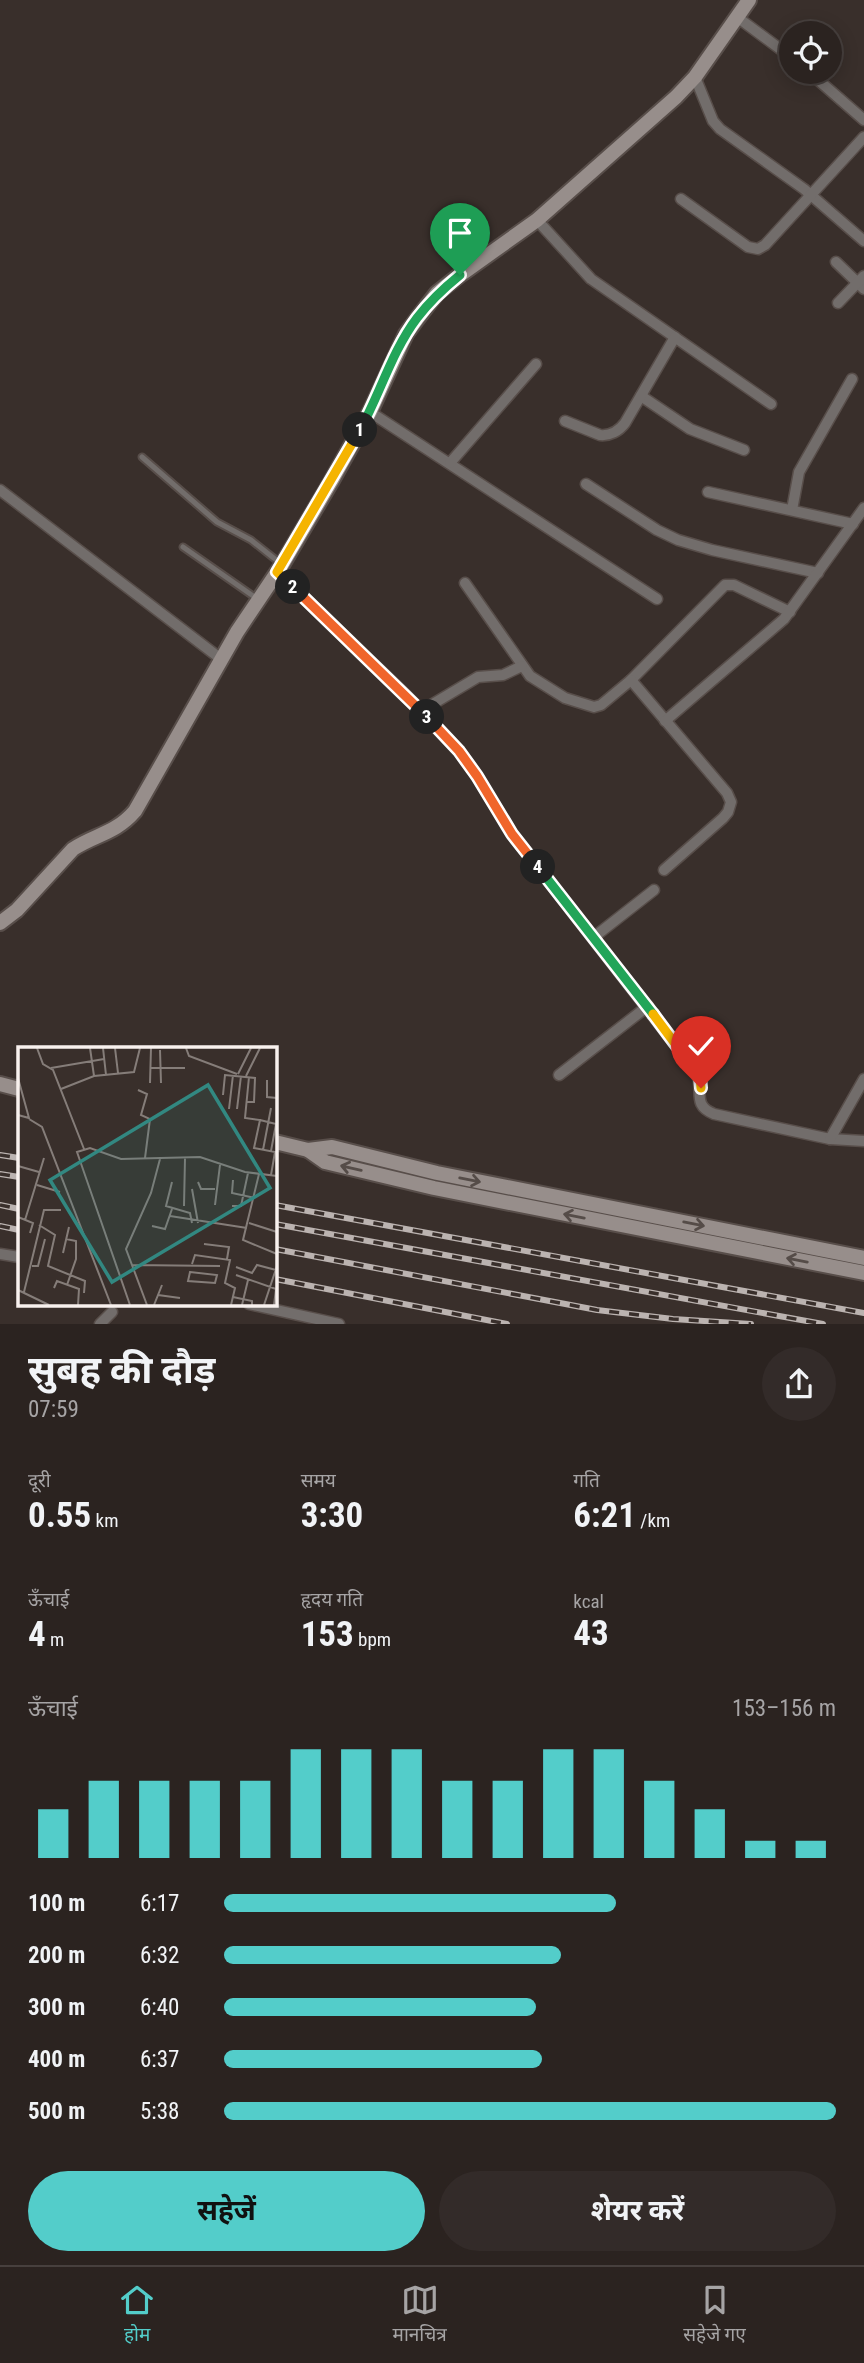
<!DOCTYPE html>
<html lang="hi">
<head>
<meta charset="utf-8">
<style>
  body { margin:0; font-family:"Roboto Condensed","Noto Sans Devanagari",sans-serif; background:#332b29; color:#f1f3f6; height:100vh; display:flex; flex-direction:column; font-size:26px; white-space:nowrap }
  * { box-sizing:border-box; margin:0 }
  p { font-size:23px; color:#a6a4a5 }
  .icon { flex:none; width:38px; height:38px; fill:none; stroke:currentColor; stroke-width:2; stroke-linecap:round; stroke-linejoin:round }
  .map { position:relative; height:1324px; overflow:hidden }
  .details { display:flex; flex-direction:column; background:#2b2320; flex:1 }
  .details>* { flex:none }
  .controls { position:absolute; left:779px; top:21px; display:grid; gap:14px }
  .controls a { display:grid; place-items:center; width:63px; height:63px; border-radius:50%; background:#2b2320; box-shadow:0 4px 18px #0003,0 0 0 2px #47403e; font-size:35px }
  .pin { position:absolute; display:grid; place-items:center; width:60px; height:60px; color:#fff; margin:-72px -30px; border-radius:50% 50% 50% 0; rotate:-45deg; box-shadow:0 0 7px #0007 }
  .pin .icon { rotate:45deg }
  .km { position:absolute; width:35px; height:35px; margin:-18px; border-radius:50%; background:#222; color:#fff; font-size:19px; line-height:35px; text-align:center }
  .round { display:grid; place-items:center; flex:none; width:74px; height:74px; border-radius:37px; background:#332b29 }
  .headline { display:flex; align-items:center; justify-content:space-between; height:119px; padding:0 28px }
  h1 { font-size:38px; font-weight:700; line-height:52px }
  .figures { display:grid; grid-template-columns:repeat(3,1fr); gap:10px; height:119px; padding:7px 28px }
  .figures div { display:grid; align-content:center }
  .figures b { font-size:35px; font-weight:700 }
  .figures small { font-size:19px; font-weight:400 }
  .figures p { font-size:19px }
  .chart { height:196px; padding:14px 28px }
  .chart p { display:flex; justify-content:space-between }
  .chart svg { width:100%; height:126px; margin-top:7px; stroke:#53cdca; stroke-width:6 }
  .cta { display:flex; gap:14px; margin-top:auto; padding:14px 28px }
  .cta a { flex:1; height:80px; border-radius:42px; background:#53cdca; color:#111; font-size:28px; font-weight:700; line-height:80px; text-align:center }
  .cta a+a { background:#332b29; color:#f1f3f6 }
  ul { padding:0 28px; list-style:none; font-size:23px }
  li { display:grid; grid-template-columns:112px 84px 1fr; align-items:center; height:52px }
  li i { height:18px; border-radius:9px; background:#53cdca }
  .tabs { display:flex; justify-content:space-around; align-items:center; height:98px; border-top:2px solid #47403e; background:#2b2320; font-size:19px; color:#a6a4a5 }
  .tabs a { display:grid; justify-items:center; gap:4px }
  .tabs .selected { color:#53cdca }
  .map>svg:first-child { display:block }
</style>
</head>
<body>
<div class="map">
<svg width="864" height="1324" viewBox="0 0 864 1324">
  <rect width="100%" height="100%" fill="#392f2b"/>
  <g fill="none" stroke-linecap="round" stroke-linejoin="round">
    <defs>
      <g id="lane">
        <path d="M142,457l75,65 34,18 29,23"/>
        <path d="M183,547l73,51"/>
      </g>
      <g id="street">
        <path d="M737,17l54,40"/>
        <path d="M809,72l55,48"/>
        <path d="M695,77l18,44 7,8 84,60 60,52"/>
        <path d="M681,199l67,48 10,2 7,-4 99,-108"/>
        <path d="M537,220l54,59 180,125"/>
        <path d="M836,262l28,27"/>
        <path d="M838,303l26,-27"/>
        <path d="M641,396l49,33 54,21"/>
        <path d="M370,412l287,187"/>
        <path d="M565,421l35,14c10,1 19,-4 25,-12l50,-86"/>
        <path d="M450,463l86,-99"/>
        <path d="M586,484l71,46 21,10 34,10 106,23"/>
        <path d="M0,490l221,169"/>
        <path d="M708,492l145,32"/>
        <path d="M792,510l7,-38 53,-93"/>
        <path d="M277,572l128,122 54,57 18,25 35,58 182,235c13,19 -5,35 20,45l116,25 34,2"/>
        <path d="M465,583l65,93 35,22 29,9 7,-2 30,-25 94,-95h9l56,27"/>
        <path d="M631,680l96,113 4,9 -3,10 -5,6 -59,52"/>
        <path d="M421,711l57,-34 25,-2 19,-9"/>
        <path d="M665,721l119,-102 80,-111"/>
        <path d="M594,937l60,-47"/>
        <path d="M559,1075l89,-69"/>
        <path d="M830,1139l34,-60"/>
        <path d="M0,1254l19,3"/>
        <path d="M249,1304l90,20"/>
        <path d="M100,1324l12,-12"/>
      </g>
      <g id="secondary">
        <path d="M0,923l17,-13 56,-61c23,-15 42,-15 62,-38l102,-179 45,-67 49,-83 39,-70 36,-78 11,-15 20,-26 23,-18 77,-55 139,-123 19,-20 54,-77"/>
        <path d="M0,1084l19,5"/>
        <path d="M275,1142l33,8 24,-3 105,26 427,85"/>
        <path d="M308,1150l17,12 109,26 430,85"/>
      </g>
    </defs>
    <!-- lane casing -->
    <use href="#lane" stroke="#584e4a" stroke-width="9"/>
    <!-- street casing -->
    <use href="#street" stroke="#584e4a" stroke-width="13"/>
    <!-- secondary casing -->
    <use href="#secondary" stroke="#584e4a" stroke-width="18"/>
    <!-- lane -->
    <use href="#lane" stroke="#726d6b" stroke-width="5"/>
    <!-- street -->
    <use href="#street" stroke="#726d6b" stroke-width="10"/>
    <!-- secondary -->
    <use href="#secondary" stroke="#978e8b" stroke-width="14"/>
    <defs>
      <g id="rail">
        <path d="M0,1155l19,3"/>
        <path d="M0,1174l19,3"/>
        <path d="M0,1205l19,4"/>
        <path d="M275,1205l589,108"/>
        <path d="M275,1224l548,100"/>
        <path d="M0,1226l19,4"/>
        <path d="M275,1249l322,61 76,9 78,5"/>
        <path d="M275,1279l232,45"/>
      </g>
    </defs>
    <!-- rail casing -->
    <use href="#rail" stroke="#bbb3b0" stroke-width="6"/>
    <!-- rail -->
    <use href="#rail" stroke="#392f2b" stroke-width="3.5" stroke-dasharray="10" stroke-linecap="butt"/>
  </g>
  <!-- one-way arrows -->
  <defs><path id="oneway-shaft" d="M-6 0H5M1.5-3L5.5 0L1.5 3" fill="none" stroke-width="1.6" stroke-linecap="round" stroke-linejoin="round" transform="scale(1.75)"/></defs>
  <g stroke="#554c48">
    <use href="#oneway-shaft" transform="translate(351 1168) rotate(-167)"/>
    <use href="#oneway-shaft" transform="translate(470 1180) rotate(11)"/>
    <use href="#oneway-shaft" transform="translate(574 1216) rotate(-169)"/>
    <use href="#oneway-shaft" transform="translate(694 1224) rotate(11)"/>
    <use href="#oneway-shaft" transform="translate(797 1260) rotate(-169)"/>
  </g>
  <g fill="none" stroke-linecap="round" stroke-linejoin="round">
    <defs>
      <path id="split-1" d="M360,430c20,-36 32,-79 57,-112 13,-17 27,-30 43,-43"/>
      <path id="split-2" d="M293,587l-16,-15 83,-142"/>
      <path id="split-3" d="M293,587l134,130"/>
      <path id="split-4" d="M427,717l32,34 18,25 35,58 26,33"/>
      <path id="split-5" d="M538,867l115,147"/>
      <path id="split-6" d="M653,1014l47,63 1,11"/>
    </defs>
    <!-- split-1 casing -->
    <use href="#split-1" stroke="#fff" stroke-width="14"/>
    <!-- split-2 casing -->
    <use href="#split-2" stroke="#fff" stroke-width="14"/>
    <!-- split-3 casing -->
    <use href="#split-3" stroke="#fff" stroke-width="14"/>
    <!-- split-4 casing -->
    <use href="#split-4" stroke="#fff" stroke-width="14"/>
    <!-- split-5 casing -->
    <use href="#split-5" stroke="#fff" stroke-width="14"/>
    <!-- split-6 casing -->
    <use href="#split-6" stroke="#fff" stroke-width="14"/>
    <!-- split-1 -->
    <use href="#split-1" stroke="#22a559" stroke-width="9"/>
    <!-- split-2 -->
    <use href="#split-2" stroke="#f5b400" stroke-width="9"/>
    <!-- split-3 -->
    <use href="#split-3" stroke="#f0652b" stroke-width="9"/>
    <!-- split-4 -->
    <use href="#split-4" stroke="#f0652b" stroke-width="9"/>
    <!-- split-5 -->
    <use href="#split-5" stroke="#22a559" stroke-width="9"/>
    <!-- split-6 -->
    <use href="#split-6" stroke="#f5b400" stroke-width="9"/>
  </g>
  <!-- overview -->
  <g transform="translate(18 1047)">
    <rect width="259" height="259" fill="#392f2b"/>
    <path fill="none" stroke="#857d79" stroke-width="2" d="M19,1l6,16 10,6 31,79M72,1l4,28M85,1l3,27M97,1l3,25M168,1l3,8 48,18M142,3l1,33M33,21l53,-9M133,21h34M220,27l13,-26M228,29l14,-28M231,30l-4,41 15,2 -6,28 21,4 -4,23M0,31l11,40 -11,-3M249,33v17l10,1M132,36l1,-35M43,42l33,-13 40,-4 6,-24M120,43l9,4 -6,21 9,4 -5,39M205,48l2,-20 30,3 -1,24h-8M211,62l4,-34M219,62l4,-33M11,72l13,8 69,178M242,73l16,4 -5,27M245,103l8,-42M0,119l21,6M241,127l-16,66 34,14M215,133l-1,13 23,5M154,135l-6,24 24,7 2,10M180,135l3,7h14M19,138l23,7M174,142l6,34M197,158l5,-40M166,159l1,-48M214,159h9l7,-33M152,169l77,12M0,170l15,6 -3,10M7,173l19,-62M231,176l28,9M21,178l16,10 -7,31 37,15 -1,12M134,179l13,3 7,-20M48,192l10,2v18l-9,26M186,197l25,3 -2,12M45,206l6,-26M174,217l3,-9 35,5 -5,23 10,5 -4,17M114,218l88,1M14,219h6l7,-27M218,220l16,6 5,-8 19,5M172,225l27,3 -2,8 -27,-2zM218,228l40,14 -2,16M36,241l3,-7 22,8 -1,16M0,243l31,15M6,245l20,-82h17M140,248l22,3M215,250l19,4v4M112,258l-53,-153 13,-4 31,11 79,-2 45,15 32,4M129,258l-21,-56 25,-56 9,-34M136,258l8,-20M224,258l6,-25M246,258l13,-39"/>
    <path fill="#328881" fill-opacity="0.15" stroke="#328881" stroke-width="3.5" d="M190,38l62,103 -158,94 -62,-102z"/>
    <rect width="259" height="259" fill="none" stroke="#f8f1ee" stroke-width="3.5"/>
  </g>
</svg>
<div class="controls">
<a><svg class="icon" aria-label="locate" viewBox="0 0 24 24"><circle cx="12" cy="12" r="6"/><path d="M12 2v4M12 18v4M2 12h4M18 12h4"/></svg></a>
</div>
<div class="pin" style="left:460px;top:275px;background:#1e9e55"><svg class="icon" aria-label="arrive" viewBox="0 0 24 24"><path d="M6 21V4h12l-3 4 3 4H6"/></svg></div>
<div class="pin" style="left:701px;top:1088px;background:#d93025"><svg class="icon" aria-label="check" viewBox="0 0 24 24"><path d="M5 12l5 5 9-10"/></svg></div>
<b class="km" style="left:360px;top:430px">1</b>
<b class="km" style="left:293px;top:587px">2</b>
<b class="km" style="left:427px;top:717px">3</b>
<b class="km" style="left:538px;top:867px">4</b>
</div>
<section class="details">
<div class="headline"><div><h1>सुबह की दौड़</h1><p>07:59</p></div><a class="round"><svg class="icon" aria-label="share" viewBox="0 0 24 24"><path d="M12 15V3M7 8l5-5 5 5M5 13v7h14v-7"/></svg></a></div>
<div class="figures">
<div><p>दूरी</p><b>0.55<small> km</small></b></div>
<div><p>समय</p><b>3:30</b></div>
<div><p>गति</p><b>6:21<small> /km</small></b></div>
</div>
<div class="figures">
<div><p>ऊँचाई</p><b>4<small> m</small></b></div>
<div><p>हृदय गति</p><b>153<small> bpm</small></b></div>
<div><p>kcal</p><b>43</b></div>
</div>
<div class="chart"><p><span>ऊँचाई</span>153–156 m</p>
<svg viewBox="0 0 160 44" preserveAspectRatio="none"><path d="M5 44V27M15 44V17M25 44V17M35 44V17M45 44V17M55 44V6M65 44V6M75 44V6M85 44V17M95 44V17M105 44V6M115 44V6M125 44V17M135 44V27M145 44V38M155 44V38"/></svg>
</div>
<ul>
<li><b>100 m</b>6:17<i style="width:64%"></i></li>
<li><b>200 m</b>6:32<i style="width:55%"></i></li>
<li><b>300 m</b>6:40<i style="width:51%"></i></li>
<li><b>400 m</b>6:37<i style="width:52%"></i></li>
<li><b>500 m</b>5:38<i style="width:100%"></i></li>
</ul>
<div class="cta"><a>सहेजें</a><a>शेयर करें</a></div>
</section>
<nav class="tabs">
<a class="selected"><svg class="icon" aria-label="home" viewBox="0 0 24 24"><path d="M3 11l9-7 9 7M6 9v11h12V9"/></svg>होम</a>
<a><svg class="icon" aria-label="map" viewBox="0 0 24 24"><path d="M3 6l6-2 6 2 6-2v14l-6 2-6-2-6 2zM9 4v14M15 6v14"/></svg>मानचित्र</a>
<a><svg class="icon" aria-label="saved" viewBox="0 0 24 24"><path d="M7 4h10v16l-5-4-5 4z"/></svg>सहेजे गए</a>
</nav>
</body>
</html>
